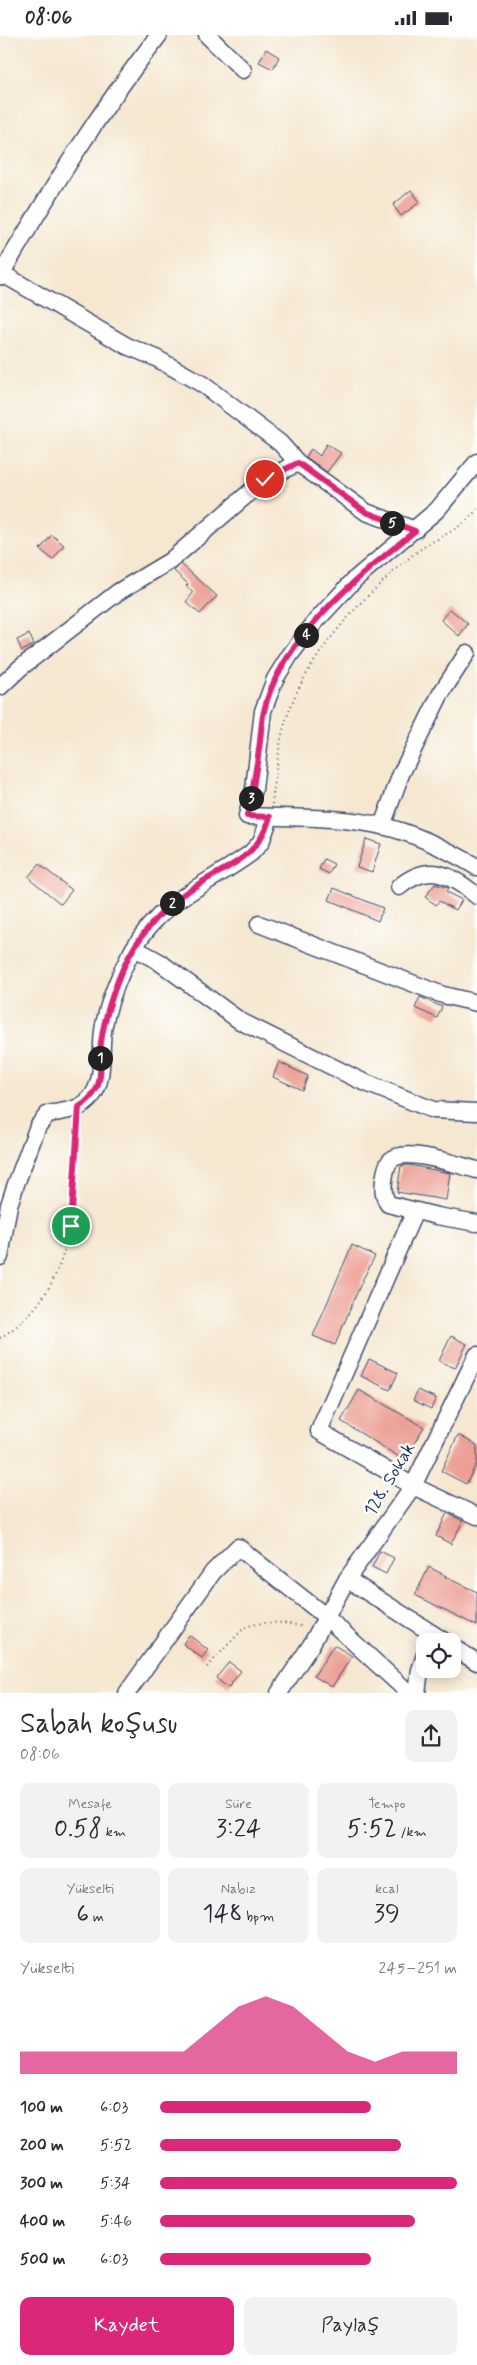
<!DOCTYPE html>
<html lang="tr">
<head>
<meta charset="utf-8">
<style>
  body { margin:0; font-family:Mynerve,sans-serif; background:#f2f2f3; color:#2b2b33; height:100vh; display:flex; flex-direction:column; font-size:19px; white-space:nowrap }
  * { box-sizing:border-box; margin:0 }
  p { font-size:16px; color:#7c7c81 }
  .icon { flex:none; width:28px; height:28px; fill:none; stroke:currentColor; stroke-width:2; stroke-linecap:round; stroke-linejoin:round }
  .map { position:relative; height:1658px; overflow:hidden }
  .panel { display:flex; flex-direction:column; background:#fff; flex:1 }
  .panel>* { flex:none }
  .buttons { position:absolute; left:416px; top:1598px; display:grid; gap:10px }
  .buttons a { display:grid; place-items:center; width:45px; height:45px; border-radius:10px; background:#fff; box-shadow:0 2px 12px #0003; font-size:25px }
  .pin { position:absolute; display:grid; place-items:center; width:42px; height:42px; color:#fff; margin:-21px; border:2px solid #fff; border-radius:50%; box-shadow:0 1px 5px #0007 }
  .km { position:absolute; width:25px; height:25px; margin:-12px; border-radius:50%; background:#222; color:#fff; font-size:14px; line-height:25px; text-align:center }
  .round { display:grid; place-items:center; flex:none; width:52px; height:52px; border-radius:10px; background:#f2f2f3 }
  .summary { display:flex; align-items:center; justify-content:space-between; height:85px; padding:0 20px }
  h1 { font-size:28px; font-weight:600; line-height:38px }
  .stats { display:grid; grid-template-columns:repeat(3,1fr); gap:8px; height:85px; padding:5px 20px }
  .stats div { display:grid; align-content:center; border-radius:10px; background:#f2f2f3; text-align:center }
  .stats b { font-size:25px; font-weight:600 }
  .stats small { font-size:14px; font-weight:400 }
  .stats p { font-size:14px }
  .chart { height:140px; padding:10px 20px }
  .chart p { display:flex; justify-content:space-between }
  .chart svg { width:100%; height:90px; margin-top:5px; fill:#db2777; opacity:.7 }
  .primary-button { display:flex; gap:10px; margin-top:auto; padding:10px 20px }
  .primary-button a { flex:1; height:58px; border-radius:10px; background:#db2777; color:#fff; font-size:20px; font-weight:600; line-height:58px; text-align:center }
  .primary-button a+a { background:#f2f2f3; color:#2b2b33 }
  ul { padding:0 20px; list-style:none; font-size:16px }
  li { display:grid; grid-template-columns:80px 60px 1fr; align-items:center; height:38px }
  li i { height:12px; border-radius:6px; background:#db2777 }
  .status { display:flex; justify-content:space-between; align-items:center; height:35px; padding:0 25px; background:#fff; direction:ltr }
  .status svg { height:14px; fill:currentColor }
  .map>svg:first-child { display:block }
</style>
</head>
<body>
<div class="status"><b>08:06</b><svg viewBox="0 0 49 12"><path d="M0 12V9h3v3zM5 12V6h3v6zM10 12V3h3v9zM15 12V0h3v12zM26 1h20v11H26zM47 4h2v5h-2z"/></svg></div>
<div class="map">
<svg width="477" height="1658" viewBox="0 0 477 1658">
  <rect width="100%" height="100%" fill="#fdfcf7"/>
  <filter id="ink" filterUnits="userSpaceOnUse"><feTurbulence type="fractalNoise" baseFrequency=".02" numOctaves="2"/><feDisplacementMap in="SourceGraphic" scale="10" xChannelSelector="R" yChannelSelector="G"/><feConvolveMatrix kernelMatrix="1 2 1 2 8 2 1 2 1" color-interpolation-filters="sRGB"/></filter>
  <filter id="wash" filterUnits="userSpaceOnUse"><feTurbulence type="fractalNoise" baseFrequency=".0096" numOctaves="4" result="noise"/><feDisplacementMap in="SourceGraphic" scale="20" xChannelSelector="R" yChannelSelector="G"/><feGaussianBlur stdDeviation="1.12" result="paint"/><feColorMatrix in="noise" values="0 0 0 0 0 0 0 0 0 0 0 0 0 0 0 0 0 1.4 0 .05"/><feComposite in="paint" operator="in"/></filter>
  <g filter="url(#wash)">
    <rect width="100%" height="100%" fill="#f5e7d0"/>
    <g id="blocks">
      <!-- building -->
      <g fill="#ec9f95">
        <path d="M266,14l13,8 -6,12 -14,-7z"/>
        <path d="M411,155l9,12 -19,14 -8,-11z"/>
        <path d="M326,409l15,9 -14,19 -21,-15 5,-8 9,7z"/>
        <path d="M52,500l12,10 -11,15 -13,-11z"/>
        <path d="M181,529l36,32 -17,18 -14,-12 7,-9 -7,-7 2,-2 -14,-13z"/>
        <path d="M450,574l18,15 -9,12 -18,-16z"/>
        <path d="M29,599l5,10 -12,7 -5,-11z"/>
        <path d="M366,804l15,5 -9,28 -15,-5z"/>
        <path d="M324,824l10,5 -5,10 -10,-5z"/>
        <path d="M39,829l33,26 -11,14 -33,-27z"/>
        <path d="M435,849l13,4 -2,4 16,8 -6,10 -17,-9 -3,4 -11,-8z"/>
        <path d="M334,853l49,20 -5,13 -49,-21z"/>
        <path d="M420,962l22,10 -5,11 -22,-10z"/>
        <path d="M279,1027l29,14 -6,14 -29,-13z"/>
        <path d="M408,1130l42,8 -4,27 -49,-8 4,-26z"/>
        <path d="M352,1210l23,11 -13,25 -27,64 -22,-9z"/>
        <path d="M451,1301l16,8 -12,24 -16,-7z"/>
        <path d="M369,1324l29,14 -8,17 -29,-14z"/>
        <path d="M359,1355l65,37 -20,33 -63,-39z"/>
        <path d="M418,1355l18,8 -5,11 -18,-9z"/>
        <path d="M458,1400l19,10v18l-11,21 -25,-13z"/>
        <path d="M447,1478l16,8 -12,23 -15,-8z"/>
        <path d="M380,1516l14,7 -8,16 -14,-7z"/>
        <path d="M429,1532l17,9 -1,1 32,15v34l-62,-31z"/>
        <path d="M189,1600l19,15 -6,8 -19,-14z"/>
        <path d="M334,1610l18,11 -20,31 -18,-11z"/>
        <path d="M229,1627l12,9 -13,17 -12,-10z"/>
      </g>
    </g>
  </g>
  <g filter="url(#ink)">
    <use href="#blocks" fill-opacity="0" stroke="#3c4b6f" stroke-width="1"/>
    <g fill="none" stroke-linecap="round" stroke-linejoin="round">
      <defs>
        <g id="minor">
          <path d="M207,0l36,35"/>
          <path d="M0,241l8,1 119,69 27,11 48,27 78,59 18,20 -33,16 -95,82 -52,31 -98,76 -20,19"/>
          <path d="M0,241c49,-83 99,-165 159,-241"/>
          <path d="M477,427l-40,48 -82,69 -39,42 -26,34 -15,24 -12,32 -9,78 -7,27c44,2 92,0 135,10 33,7 66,24 95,41"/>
          <path d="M298,428l68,49 49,18"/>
          <path d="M382,791l19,-52 39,-79 27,-42"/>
          <path d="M399,852c30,-25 51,-13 78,9"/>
          <path d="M259,889l184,71 34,8"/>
          <path d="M134,913l24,13 82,60 119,59 74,30 44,2"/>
          <path d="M477,1135c-17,-4 -72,-24 -86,-10 -4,3 -5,10 -6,14 -2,11 -3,20 3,30l49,12 40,7"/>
          <path d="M415,1176l-96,220 94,55 64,30"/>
          <path d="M0,1222l9,-52 7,-21 22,-58 10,-12c15,-3 34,-3 44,-18 14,-18 7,-49 12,-71 5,-25 17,-55 30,-77 28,-49 75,-64 117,-95l10,-11 9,-25"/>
          <path d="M347,1544l97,62"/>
          <path d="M452,1612l25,15"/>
          <path d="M127,1658l86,-121 25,-25 87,69 84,77"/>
          <path d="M279,1658l32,-48 36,-66 66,-93 64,-131"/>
          <path d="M417,1658l3,-23 5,-15"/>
        </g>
      </defs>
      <!-- minor casing -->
      <use href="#minor" stroke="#3c4b6f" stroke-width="19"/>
      <!-- path -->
      <g stroke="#3c4b6f" stroke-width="2" stroke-dasharray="1 4" stroke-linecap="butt">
        <path d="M272,769c4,-29 6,-62 16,-90 21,-61 75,-118 125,-159 20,-17 47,-23 64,-46"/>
        <path d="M0,1303c77,-48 74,-135 78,-215"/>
        <path d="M207,1632l37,-39c17,-8 42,-6 60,-1"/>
      </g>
      <!-- minor -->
      <use href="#minor" stroke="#fff" stroke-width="16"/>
    </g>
  </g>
  <g fill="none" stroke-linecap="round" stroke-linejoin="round" filter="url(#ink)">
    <defs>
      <path id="route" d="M71,1191l8,-119c8,-5 14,-11 18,-19 6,-14 2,-31 4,-46 4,-29 18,-71 34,-96 15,-23 34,-42 56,-57 34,-23 66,-28 79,-72l-23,-1c5,-22 9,-44 12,-67 2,-12 2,-26 5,-38 16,-72 96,-136 151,-180l-49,-19 -68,-49 -33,16"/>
    </defs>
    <!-- route casing -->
    <use href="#route" stroke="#fff" stroke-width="10"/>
    <!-- route -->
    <use href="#route" stroke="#db2777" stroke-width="6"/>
  </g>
  <g text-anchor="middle" stroke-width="5" stroke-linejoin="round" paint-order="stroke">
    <!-- street labels -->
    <g font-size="18" fill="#1b2f5e" stroke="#fdfcf7">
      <text transform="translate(389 1444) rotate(-59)" y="6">128. Sokak</text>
    </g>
  </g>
</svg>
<div class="buttons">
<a><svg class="icon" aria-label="locate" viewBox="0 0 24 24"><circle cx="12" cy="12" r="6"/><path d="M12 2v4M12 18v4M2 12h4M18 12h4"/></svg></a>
</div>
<div class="pin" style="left:71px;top:1191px;background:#1e9e55"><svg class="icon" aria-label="arrive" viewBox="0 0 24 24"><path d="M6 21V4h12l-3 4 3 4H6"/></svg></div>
<div class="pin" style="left:265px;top:444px;background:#d93025"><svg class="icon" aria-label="check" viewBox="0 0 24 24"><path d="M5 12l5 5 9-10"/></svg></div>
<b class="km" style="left:100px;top:1023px">1</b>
<b class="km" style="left:172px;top:868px">2</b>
<b class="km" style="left:251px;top:763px">3</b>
<b class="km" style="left:306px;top:600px">4</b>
<b class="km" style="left:392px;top:488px">5</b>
</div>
<section class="panel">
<div class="summary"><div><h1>Sabah koşusu</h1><p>08:06</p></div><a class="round"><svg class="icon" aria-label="share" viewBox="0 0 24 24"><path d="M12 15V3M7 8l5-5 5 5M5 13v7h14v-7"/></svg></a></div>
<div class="stats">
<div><p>Mesafe</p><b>0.58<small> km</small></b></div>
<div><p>Süre</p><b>3:24</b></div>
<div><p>Tempo</p><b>5:52<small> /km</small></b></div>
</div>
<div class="stats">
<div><p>Yükselti</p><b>6<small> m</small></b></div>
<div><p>Nabız</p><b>148<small> bpm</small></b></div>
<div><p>kcal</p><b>39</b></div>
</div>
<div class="chart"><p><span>Yükselti</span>245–251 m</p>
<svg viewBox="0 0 160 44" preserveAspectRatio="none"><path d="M0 44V33L10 33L20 33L30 33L40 33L50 33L60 33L70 22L80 11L90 6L100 11L110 22L120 33L130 38L140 33L150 33L160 33V44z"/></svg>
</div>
<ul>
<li><b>100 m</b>6:03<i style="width:71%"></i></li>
<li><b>200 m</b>5:52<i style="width:81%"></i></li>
<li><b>300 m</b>5:34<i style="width:100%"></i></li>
<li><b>400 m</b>5:46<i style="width:86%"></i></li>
<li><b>500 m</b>6:03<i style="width:71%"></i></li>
</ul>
<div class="primary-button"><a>Kaydet</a><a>Paylaş</a></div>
</section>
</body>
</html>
